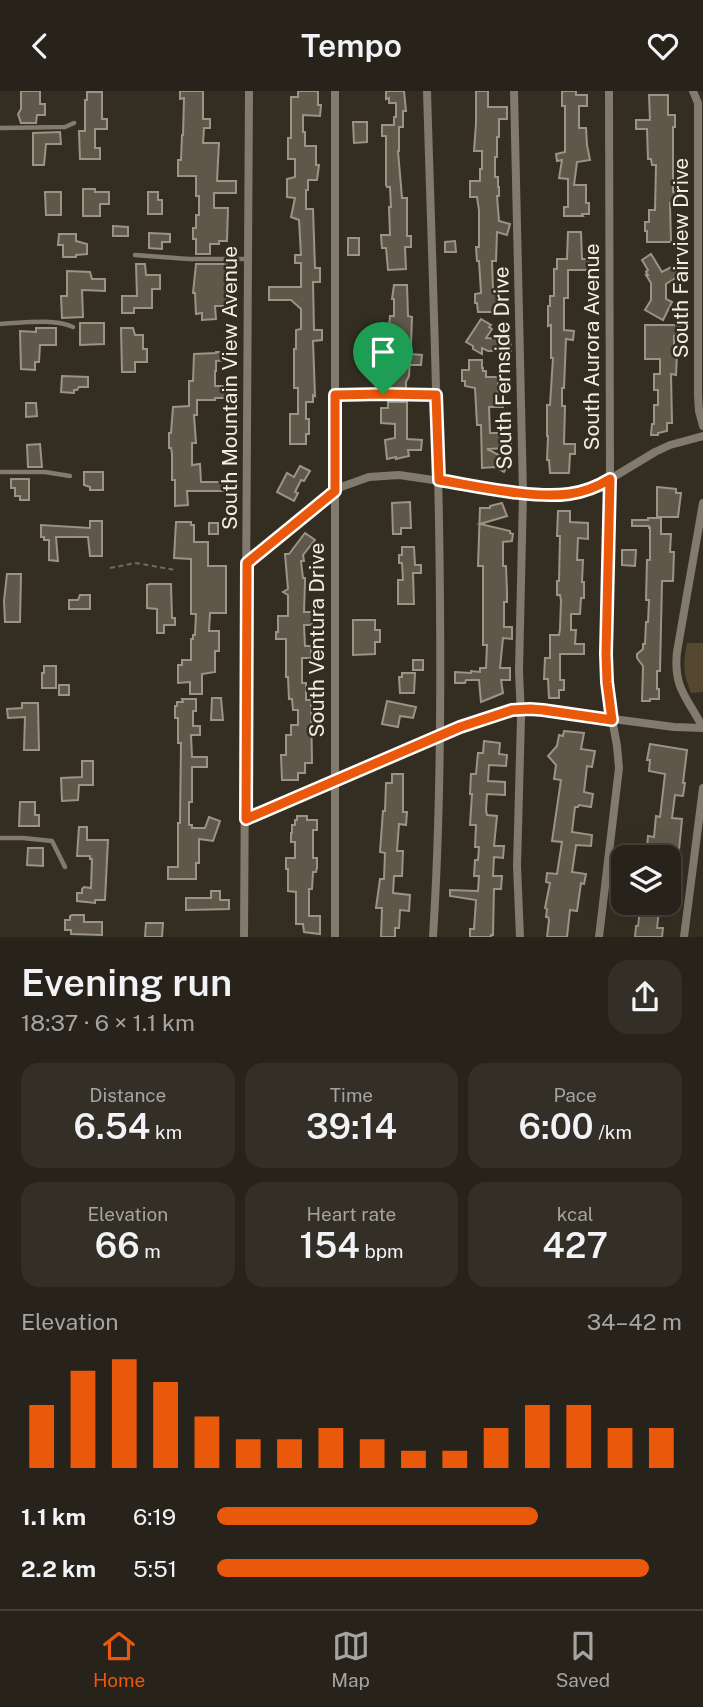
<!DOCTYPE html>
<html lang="en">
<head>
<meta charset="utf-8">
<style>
  body { margin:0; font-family:"Public Sans",sans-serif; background:#332f27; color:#f1f3f6; height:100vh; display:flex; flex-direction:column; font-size:26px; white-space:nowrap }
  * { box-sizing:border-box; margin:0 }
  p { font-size:23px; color:#a4a4a2 }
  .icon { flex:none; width:38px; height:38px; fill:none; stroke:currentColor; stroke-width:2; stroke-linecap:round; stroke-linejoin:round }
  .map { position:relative; height:846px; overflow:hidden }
  .sheet { display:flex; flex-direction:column; background:#27221a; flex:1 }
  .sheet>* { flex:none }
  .controls { position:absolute; left:611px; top:754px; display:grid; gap:14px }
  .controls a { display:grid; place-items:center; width:70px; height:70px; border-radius:14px; background:#27221a; box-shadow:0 7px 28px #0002,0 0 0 2px #433f39; font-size:35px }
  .pin { position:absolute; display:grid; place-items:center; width:60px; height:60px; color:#fff; margin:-72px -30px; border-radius:50% 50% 50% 0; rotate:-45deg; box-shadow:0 0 7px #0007 }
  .pin .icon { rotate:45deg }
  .round { display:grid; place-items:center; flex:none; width:74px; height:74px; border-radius:21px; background:#332f27 }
  .summary { display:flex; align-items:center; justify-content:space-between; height:119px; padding:0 21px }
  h1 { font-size:38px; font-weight:600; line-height:52px }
  .stats { display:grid; grid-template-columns:repeat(3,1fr); gap:10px; height:119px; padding:7px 21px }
  .stats div { display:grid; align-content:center; border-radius:18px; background:#332f27; text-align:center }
  .stats b { font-size:35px; font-weight:600 }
  .stats small { font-size:19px; font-weight:400 }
  .stats p { font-size:19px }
  .chart { height:196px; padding:14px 21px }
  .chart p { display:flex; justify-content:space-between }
  .chart svg { width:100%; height:126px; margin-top:7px; stroke:#ea580c; stroke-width:6 }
  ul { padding:0 21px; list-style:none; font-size:23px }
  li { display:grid; grid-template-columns:112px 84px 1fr; align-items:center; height:52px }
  li i { height:18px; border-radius:9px; background:#ea580c }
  header { display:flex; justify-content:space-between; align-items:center; height:91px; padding:0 21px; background:#27221a; font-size:32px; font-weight:600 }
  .tab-bar { display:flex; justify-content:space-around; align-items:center; height:98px; border-top:2px solid #433f39; background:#27221a; font-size:19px; color:#a4a4a2 }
  .tab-bar a { display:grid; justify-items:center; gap:4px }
  .tab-bar .selected { color:#ea580c }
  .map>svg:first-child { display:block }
</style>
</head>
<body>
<header><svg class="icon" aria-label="back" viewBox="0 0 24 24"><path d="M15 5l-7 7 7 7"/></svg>Tempo<svg class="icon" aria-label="heart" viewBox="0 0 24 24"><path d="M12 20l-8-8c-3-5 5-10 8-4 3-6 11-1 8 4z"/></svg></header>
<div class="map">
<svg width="703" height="846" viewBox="0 0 703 846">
  <rect width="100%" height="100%" fill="#342e22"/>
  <!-- green -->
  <path fill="#554830" d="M687,552h16v49l-12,1c-8,-20 -8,-29 -4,-50z"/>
  <!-- building -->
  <g fill="#5e574a" stroke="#9b9385" stroke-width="2">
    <path d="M21,0h19v13h5v11h-8l-1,8h-15l-3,-9 3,-5z"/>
    <path d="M180,0h23v28h7v9h-6l-1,15h16l-2,38h19v12h-22v15h14l-1,33h-8v3h-9v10h-14v-15h-3v-11h3v-13h3v-19h-3v-20h-18v-16h3l1,-25h1l1,-37 -4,1z"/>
    <path d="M298,0h20v14h3l-1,11 -17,-1v17h2v14h11v19h3l-2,15h-9v10h-2v19h7l2,59h5v14h-7l1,48h8v10l-9,1 2,55 -2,-1v7h-7v17h3v15h-3v10h-16v-30h8v-26h-4v-39h2v-19l5,-1v-20l-10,-9h-22v-13h32v-24h-6v-8h6l-2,-35 -8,-3 4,-19 -8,-1v-18l8,-2v-18h-7v-21h3v-41h7z"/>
    <path d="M386,0h18l2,20h-3v16h-4v24h-1l4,47h5v38h4v11h-6l1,22 -18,1 -2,-22h-4l-1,-13h9l-1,-28h2l-1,-20h-3l-1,-2v-49h-4v-11h12v-8h2v-14h-7v-5l-3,1z"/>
    <path d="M476,0h12v16h19v12h-8v18h-2v20h-2v20h3v10h1v9h-2l2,25 11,3 -3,11 -10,-3 -1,29h-4l1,28h5l1,14h-3l1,9h-19l-1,-9h-2v-9l6,-1 -2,-32h-2l-1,-14h3v-37l-2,-13h-7v-16h10v-12h2v-18h-8l2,-28z"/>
    <path d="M562,0h14v4h11v11h-8v22h7l1,17 3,15 -13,2 -3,23h12v18h3v11h-7l1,2h-19v-9h4v-28l-9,-1 3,-18 -5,1 -1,-7 9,-2v-46h-3z"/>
    <path d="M87,1h15v27h5v10h-12v19h5v11h-20l-1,-28h6v-31h2z"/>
    <path d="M649,4h19v20h7v12h-2v65h4v11h-7l1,39h-24v-11h-2v-9h4v-12h6l1,-45h-4l-1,-6h-3l-1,-30h-11v-9h14z"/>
    <path d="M353,31h14v20l-13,1z"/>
    <path d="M60,41l1,12h-15l-2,21h-11v-32z"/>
    <path d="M83,98h12v3h14v12h-9v12h-17z"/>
    <path d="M45,101h16v23h-15z"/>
    <path d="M148,101h10v8h4v14h-14z"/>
    <path d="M113,135l15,1v9h-15z"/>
    <path d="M568,141h13l1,27h7v11h-21v28h-4v32l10,1 -1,9 -7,-1 -2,49h-2v18h3l-1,38h11v10h-5l-1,19h-19l-1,-13h-2l1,-24h-1v-31h3l3,-47h-2v-33l-3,1v-20h2v-10h4v-27h3v-10h10z"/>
    <path d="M149,142l21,1v8h-8v7l-13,-1z"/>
    <path d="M59,143h17v7l11,3v10l-11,1v2h-13v-12h-5z"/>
    <rect x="348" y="147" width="11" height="17"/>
    <path d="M455,150l1,11h-11v-10z"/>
    <path d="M651,163l11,18 11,-6 6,10 -13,8v15l6,3 -9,18 -18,-10 6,-10v-17l-5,-8h2l-2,-3 2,-2 -6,-10z"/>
    <path d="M136,173h9l1,11h14v14h-8v19h-18v5h-12v-17h15z"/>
    <path d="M196,173h31v42h-12l1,13 -14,1v-7l-6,1 -1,-21h-2z"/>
    <path d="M67,180l23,1 2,7h13v12l-23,-1 1,27 -21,1 -1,-22h6z"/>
    <path d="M394,194h13l1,31 4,1 -1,28 -12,-1 -1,-16h-9l1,-12h4v-17h-2z"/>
    <path d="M481,228l10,6 -2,2 3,2 -6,9 24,1 1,12h-23l-6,-3v6l-9,-5v-3l-7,-4z"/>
    <path d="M80,232h24v21l-24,1z"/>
    <path d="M645,234h35v11h-6v19h3l-1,20 -5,-1 1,49h-5v8l-9,2v2h-7l1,-11h2v-19h4v-15h-4v-16h6v-15h-15z"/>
    <path d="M36,237h20v17h-16l-1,17h-4v8l-14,-1 -1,-38 16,1z"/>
    <path d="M121,237h12l2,7h8v14h4v13h-12v10h-13z"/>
    <path d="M216,261h12v8l-12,1v10h-1v15h12v12h-12v2h-18v15h-3l2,28h-4v22l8,-1 1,18h23v9h-37l1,14 -13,1v-26h-3v-26l-1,-6h-2v-15h2l2,-26 16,-1v-25h4l1,-27 22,-1z"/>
    <path d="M410,263l12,1 -1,10h-11z"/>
    <path d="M394,268h16l-1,17 -3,6v7l-17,-1 1,-13h3z"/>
    <path d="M469,269h13v8h1v3h3v6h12v18h5v12h-14l1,26h21v15l-24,1 24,12 -7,11 -9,-5 -13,1 -1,-43h-4l-2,-37 -10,-2v-5h-3v-11h7z"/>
    <path d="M62,285l26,1v10h-9l-2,3h-3v3l-13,-1z"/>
    <path d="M388,311h19v37l15,1 -1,10h-13l1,6 -13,3v-2l-9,2 -2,-19 10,-2v-14l-14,-1v-15h7z"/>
    <path d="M26,312h10l1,13 -11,1z"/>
    <path d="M40,353l2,23h-14l-1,-22z"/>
    <path d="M300,375l10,5 -6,10 -3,-1 -6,12 3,1 -4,8 -17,-9 10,-19 7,4z"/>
    <path d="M84,381h19v18h-13v-3l-6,-2z"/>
    <path d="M11,388h18v21h-9v-4h-5v-8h-4z"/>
    <path d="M657,396l19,2v4h5l-3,24h-21z"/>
    <path d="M410,411l1,26h-10v6h-8l-1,-31z"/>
    <path d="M502,412l5,13 -27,8 30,7v2l3,1 -1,7 -9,1v24h3l1,26v10h-3v25h8v12l-9,-1 -3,30h10v12h-9l2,13 -22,9 -2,-22h-13l-1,3h-10v-11l16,1v-2l9,1v-4h6l1,-23h-4v-79h-5l2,-58h10v-2z"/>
    <path d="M558,420h12v11l18,1v16l-10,-1 -1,22h6l-1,22h2v16h-3l-1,16h-9v16h5l-1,14h9v10h-24v26h4v10h-5v8h-10l-1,-19h-4l1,-21h5v-23h9l1,-6 1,-29 -1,-5h-3v-14h2l1,-45h-3z"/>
    <path d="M648,427h13v16h10l-1,18h4l-1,29h-11l-2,90h-3v18h2v10h-9v2h-8l1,-35 -6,-8v-4l6,-5v-5h2l1,-22h2l1,-22h-3l1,-40h3v-32h-1v-2h-17v-6h16z"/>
    <path d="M90,430h12v35h-12l-2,-19h-32l2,24 -9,-1v-20h-5v-3h-3v-12l49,3z"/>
    <path d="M176,431h15v3h3v17h14v24h18v47h-16l-1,18h10v20h-4v21l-13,2v20h-12v-12l-12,1v-18h4v-5h9v-21h2v-4h2l1,-21h-5v-55l-17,-1z"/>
    <rect x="209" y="432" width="9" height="11"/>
    <path d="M305,442l10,7 -12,15 1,6h-3l2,17h2v4l-1,30h8v13h-8l1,21h6v12h-9v25h4v17h5l1,63h-7v10h-7v7h-16l-1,-25h5v-20h5v-10h7v-15h-5l-1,-11h-3l-1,-22h-2v-38h-10v-7h2v-16h10v-21l-5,-3 5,-3 -3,-35h4z"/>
    <path d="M402,456h12l1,18h6v8h-8l1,31h-16v-24h5l-1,-17h-3v-8h3z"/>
    <path d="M622,459h14l-1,16 -13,-1z"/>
    <path d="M7,483h14l-1,48h-15l-1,-21z"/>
    <path d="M150,493h21l1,34h3v7h-11v8h-7v-24l-10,-1v-23z"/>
    <path d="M80,504h10v14h-21v-9h9z"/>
    <path d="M353,529h22v10h5v12h-5v12l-22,1z"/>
    <rect x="413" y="569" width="10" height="10"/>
    <path d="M44,575h12v22h-14v-15h2z"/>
    <path d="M402,582h13l-1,20h-14l-1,-16h3z"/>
    <rect x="59" y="594" width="10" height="10"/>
    <path d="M212,607h9l2,22h-12z"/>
    <path d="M182,608h14v12h-3v15h7v9h-9l1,22h15v10h-15v35h-3v23h3v3h13l4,-11 11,4 -7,20 -14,-2v24h-3v16h-28v-12h10v-44h2l1,-80h-3v-25h-3v-12h2v-4h6z"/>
    <path d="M387,610l29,6 -3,11 -13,-2 -2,11 -16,-3z"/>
    <path d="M22,612h16l1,47h-15l1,-33 -17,1 -1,-9 15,-1z"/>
    <path d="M564,640l20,2 -3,16 14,2 -3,16 -5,-1 -3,26 9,2 -2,13 -12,-2 -1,2h-3l-3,25 20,3 -1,11 -15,-1 -4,27 14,2 -2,10 -3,-1 -4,28 -7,-1 -3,27h-20l2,-17 -1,-3h-2l1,-8 -2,-1 5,-25 -4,-1 1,-9 10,1 5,-32 -10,-1 9,-61 -7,-1 2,-14 -8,-9 9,-10 2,-11 4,1z"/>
    <path d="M484,650l16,2 -1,11 8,1 -1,11 -17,-1 -1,16 17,1v13l-18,-1 -1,16 1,5 10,1 -3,30h10l-1,12 -9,-1 -1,19h9l-1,13h-7l-1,46h-2v2h-21v-8h4l2,-29 -26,-4v-6l28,1 1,-15h-5l1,-16h3l1,-13h-4l1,-22h-6l2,-31h-2l1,-20h5l2,-21h5z"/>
    <path d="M650,653l37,6 -4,33h2l-2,13 -8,-1 -3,23 10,1 -3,31 -16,-2 -1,9h-16l2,-21 6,1 2,-21 4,1 5,-43 -16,-3 1,-11h-3z"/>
    <path d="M82,670h11v24h-14l-1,15 -16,1 -1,-23 21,-1z"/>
    <path d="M392,683h11v38h4l-1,13 -7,-1 -2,27h6l-1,25h-8l-1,17 17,2 -1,16 -9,-1 -1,18h-4v9h-14l1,-29h-6l4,-29h4l1,-26 -5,-1 3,-41h2l1,-28h6z"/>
    <path d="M20,711h15v13h4v11h-20z"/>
    <path d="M297,725h10v4h10v10h-4v28h4v10l-1,4h-3l-1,17h-3v27h11v18l-16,-2 -1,-8h-7v-32l-8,-1v-22h-2v-11h9v-16h-4v-9h1v-8h3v-5h2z"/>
    <path d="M79,736h8v13h21l-3,60h-10v3l-18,-2v-8h5v-4l2,-2 7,1 1,-29h-2v-3h-13z"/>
    <path d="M28,757h15v18l-16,-1z"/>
    <path d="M211,800h9v9h9v9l-43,1v-12h25z"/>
    <path d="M641,812h19l-3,25h6l-1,9h-27l1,-11h2z"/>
    <path d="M72,824h12v7h18v13l-31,-1v-4h-6v-10h5v-4z"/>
    <path d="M146,832h17l-1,14h-17z"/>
  </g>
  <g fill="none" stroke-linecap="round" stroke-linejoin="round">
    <!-- path -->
    <path stroke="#706a60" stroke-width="2" stroke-dasharray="5 3.5" stroke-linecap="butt" d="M110,477l26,-5 39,7"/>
    <!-- service -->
    <g stroke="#827a6c" stroke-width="4.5">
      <path d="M0,37l65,-1 9,-4"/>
      <path d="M135,164l54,4h59"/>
      <path d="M0,233c21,-1 54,-6 73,3"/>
      <path d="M336,304l72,-1 28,1"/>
      <path d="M0,381h45l25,4"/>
      <path d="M0,747h23l29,3 13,26"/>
    </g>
    <!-- minor -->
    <g stroke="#827a6c" stroke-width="8">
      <path d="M427,0c5,171 12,342 13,513 1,111 0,222 -7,333"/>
      <path d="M514,0l9,402 -4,178 2,47 -4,148 3,71"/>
      <path d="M693,0l5,12v293l1,15 4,15"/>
      <path d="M703,412l-26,149c-4,37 11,46 26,76"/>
      <path d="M247,472l79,-66 15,-10 28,-10 30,-2 124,18 44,2 30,-8 58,-35 15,-7 33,-9"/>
      <path d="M246,728l214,-92 52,-17 25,-1 137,18 29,1"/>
      <path d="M244,846l5,-846"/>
      <path d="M335,846v-846"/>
      <path d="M599,846l20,-169 -2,-22 -8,-44 -3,-48 4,-175 -1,-388"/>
      <path d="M684,846l19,-149"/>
    </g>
  </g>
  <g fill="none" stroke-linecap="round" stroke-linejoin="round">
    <defs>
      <path id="route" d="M383,303l53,1 3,85c37,6 94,19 130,14 15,-2 28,-7 41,-15l-4,175 1,28 5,38 -69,-10 -13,-1 -18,1 -52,17 -214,92 1,-256 88,-72v-96z"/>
    </defs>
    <!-- route casing -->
    <use href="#route" stroke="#fff" stroke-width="14"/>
    <!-- route -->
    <use href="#route" stroke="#ea580c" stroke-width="9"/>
  </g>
  <g text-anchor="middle" stroke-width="5" stroke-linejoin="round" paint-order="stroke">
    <!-- street labels -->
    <g font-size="21" fill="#f1ede5" stroke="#342e22">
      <text transform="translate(681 167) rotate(-90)" y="7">South Fairview Drive</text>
      <text transform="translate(592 256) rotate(-90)" y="7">South Aurora Avenue</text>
      <text transform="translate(503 277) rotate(-91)" y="7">South Fernside Drive</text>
      <text transform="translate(230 297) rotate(-90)" y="7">South Mountain View Avenue</text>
      <text transform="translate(317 549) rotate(-90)" y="7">South Ventura Drive</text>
    </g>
  </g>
</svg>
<div class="controls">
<a><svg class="icon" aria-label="layers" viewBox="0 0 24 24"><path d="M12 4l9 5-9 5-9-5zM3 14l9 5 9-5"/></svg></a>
</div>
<div class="pin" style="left:383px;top:303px;background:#1e9e55"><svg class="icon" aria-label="arrive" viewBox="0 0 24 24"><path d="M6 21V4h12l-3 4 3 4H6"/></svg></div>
</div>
<section class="sheet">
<div class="summary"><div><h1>Evening run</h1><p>18:37 · 6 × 1.1 km</p></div><a class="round"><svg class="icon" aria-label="share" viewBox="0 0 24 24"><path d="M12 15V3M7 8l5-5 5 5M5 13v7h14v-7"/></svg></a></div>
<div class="stats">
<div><p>Distance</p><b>6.54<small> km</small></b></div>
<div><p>Time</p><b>39:14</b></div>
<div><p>Pace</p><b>6:00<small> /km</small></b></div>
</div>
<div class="stats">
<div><p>Elevation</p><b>66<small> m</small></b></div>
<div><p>Heart rate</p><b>154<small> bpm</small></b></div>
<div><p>kcal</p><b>427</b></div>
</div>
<div class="chart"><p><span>Elevation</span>34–42 m</p>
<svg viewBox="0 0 160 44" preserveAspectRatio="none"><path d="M5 44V22M15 44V10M25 44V6M35 44V14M45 44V26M55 44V34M65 44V34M75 44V30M85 44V34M95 44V38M105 44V38M115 44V30M125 44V22M135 44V22M145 44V30M155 44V30"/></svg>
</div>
<ul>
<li><b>1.1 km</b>6:19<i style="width:69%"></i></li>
<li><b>2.2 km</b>5:51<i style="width:93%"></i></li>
</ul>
</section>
<nav class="tab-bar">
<a class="selected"><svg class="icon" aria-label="home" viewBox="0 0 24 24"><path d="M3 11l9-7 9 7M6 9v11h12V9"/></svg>Home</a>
<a><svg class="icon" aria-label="map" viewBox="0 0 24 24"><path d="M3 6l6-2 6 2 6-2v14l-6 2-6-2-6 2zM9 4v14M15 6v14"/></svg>Map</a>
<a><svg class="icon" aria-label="saved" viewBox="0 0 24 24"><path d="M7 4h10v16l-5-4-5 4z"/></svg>Saved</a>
</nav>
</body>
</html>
